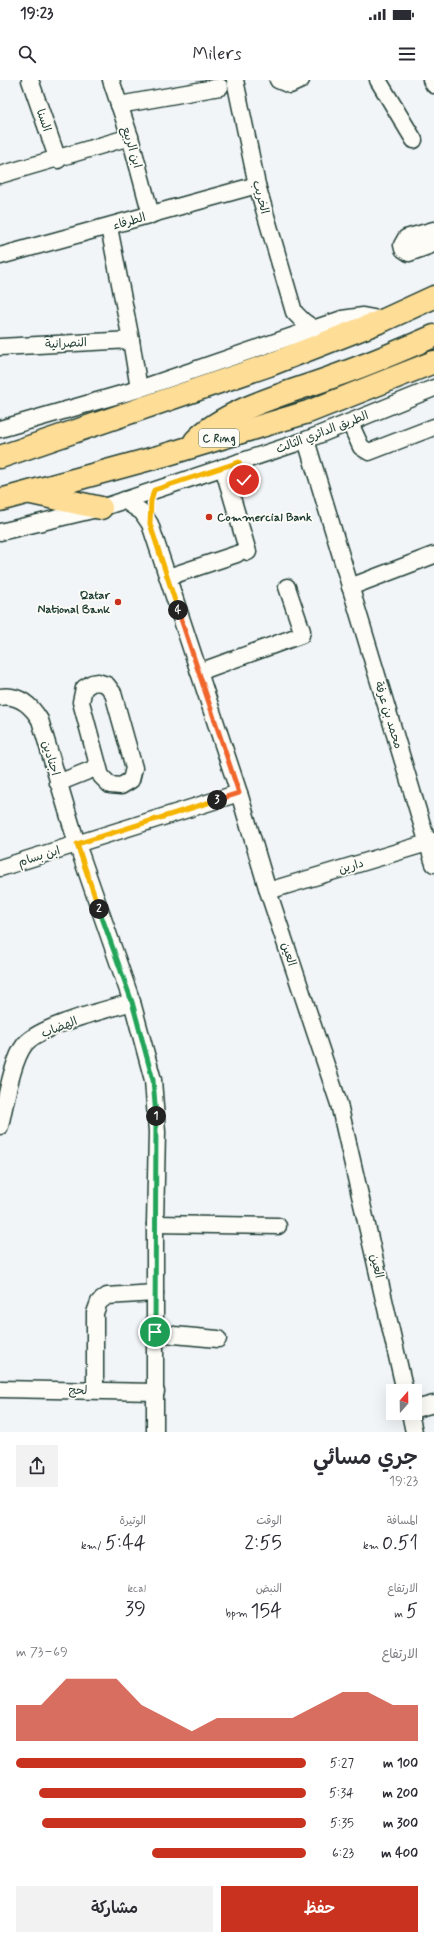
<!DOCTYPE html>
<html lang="ar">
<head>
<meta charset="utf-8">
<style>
  body { margin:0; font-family:Mynerve,"Playpen Sans Arabic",sans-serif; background:#f2f2f3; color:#2b2b33; direction:rtl; height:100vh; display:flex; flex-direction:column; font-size:15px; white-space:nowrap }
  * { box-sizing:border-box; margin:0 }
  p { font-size:13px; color:#7c7c81 }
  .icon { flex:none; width:22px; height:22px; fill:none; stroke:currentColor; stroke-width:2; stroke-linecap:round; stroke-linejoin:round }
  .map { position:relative; height:1352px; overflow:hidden; direction:ltr }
  .side { display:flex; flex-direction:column; background:#fff; flex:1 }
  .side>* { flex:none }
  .needle { width:26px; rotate:20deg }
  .buttons { position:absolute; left:386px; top:1304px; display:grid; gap:8px }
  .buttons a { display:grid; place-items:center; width:36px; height:36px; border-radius:0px; background:#fff; box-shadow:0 4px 16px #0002; font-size:20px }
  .pin { position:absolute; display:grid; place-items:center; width:34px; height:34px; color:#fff; margin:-17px; border:2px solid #fff; border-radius:50%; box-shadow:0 1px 4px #0007 }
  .km { position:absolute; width:20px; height:20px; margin:-10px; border-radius:50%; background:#222; color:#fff; font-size:11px; line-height:20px; text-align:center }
  .round { display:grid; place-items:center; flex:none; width:42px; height:42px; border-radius:0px; background:#f2f2f3 }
  .headline { display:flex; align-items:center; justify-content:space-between; height:68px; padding:0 16px }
  h1 { font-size:22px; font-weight:600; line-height:30px }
  .stats { display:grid; grid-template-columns:repeat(3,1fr); gap:6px; height:68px; padding:4px 16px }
  .stats div { display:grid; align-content:center }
  .stats b { font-size:20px; font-weight:600 }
  .stats small { font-size:11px; font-weight:400 }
  .stats p { font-size:11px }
  .chart { height:112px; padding:8px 16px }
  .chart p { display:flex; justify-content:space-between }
  .chart svg { width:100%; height:72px; margin-top:4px; fill:#c8321e; opacity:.7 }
  .action { display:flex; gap:8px; margin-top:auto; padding:8px 16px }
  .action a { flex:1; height:46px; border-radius:0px; background:#c8321e; color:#fff; font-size:16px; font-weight:600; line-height:46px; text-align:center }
  .action a+a { background:#f2f2f3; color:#2b2b33 }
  ul { padding:0 16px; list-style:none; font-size:13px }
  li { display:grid; grid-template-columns:64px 48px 1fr; align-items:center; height:30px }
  li i { height:10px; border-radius:5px; background:#c8321e }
  .status { display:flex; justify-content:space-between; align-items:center; height:28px; padding:0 20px; background:#fff; direction:ltr }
  .status svg { height:11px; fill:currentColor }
  header { display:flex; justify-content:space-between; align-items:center; height:52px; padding:0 16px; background:#fff; font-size:18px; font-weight:600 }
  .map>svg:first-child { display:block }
</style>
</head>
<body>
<div class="status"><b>19:23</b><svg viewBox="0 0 49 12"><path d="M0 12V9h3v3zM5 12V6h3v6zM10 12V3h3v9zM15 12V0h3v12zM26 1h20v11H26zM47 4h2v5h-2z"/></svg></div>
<header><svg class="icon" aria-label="menu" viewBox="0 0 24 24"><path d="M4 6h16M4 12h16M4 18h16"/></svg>Milers<svg class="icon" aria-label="search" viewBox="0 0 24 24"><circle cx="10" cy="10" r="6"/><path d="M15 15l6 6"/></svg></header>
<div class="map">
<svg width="434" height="1352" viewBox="0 0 434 1352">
  <rect width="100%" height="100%" fill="#f2f5f8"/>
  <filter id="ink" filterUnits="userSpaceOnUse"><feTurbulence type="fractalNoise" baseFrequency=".025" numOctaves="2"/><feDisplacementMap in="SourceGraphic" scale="8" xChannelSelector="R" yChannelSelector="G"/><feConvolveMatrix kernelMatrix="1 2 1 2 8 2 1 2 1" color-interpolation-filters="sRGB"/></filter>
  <g filter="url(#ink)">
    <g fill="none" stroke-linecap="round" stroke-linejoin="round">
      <defs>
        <g id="minor">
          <path d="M30,0l28,80"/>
          <path d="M111,0l19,57 21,78"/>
          <path d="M235,0l22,105 37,127 9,9 10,7"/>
          <path d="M278,0l12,5 11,-5"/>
          <path d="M378,0l36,60"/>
          <path d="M431,0l3,5"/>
          <path d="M119,25l101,-18"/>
          <path d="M0,95l130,-38"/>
          <path d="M109,147l22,113 8,49"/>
          <path d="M434,150l-28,8 -4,7 1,4 6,4 25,-9"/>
          <path d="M0,176l257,-71"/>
          <path d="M0,267l131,-7"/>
          <path d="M350,343l11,24 8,5 65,-25"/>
          <path d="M0,349l139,-40 203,-70 21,-3 21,4"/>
          <path d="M306,360l128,424"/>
          <path d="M239,382l6,21"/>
          <path d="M223,387l25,85"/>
          <path d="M124,420l18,12 8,12 89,269 29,98 71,213 66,287"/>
          <path d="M0,452l101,-24 205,-68 128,-52"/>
          <path d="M168,497l69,-23"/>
          <path d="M350,507l84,-32"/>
          <path d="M199,592l102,-37 1,-4 -15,-44"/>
          <path d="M98,602l9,3 6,8 21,75 -3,12 -10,6 -11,-1 -9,-9 -20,-74 3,-14 8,-5z"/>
          <path d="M0,617c18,-3 31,8 40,23l37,124 55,158 21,78 4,52 -2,92v208"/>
          <path d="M58,703l40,-16"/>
          <path d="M0,788l239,-75"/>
          <path d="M268,811l166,-50"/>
          <path d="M0,1046c5,-21 12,-66 25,-82 16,-19 81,-34 107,-42"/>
          <path d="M155,1144l123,2"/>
          <path d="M155,1252l19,3 44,4"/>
          <path d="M0,1309l156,3"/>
          <path d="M95,1310v-77l4,-11 8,-6 48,-3"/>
          <path d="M415,1329l19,-5"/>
          <path d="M410,1333l4,19"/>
        </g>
        <g id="highway">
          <path d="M195,361c31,-33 98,-49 140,-65 34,-12 67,-26 99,-40"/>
          <path d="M0,377l269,-92 115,-45 50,-23"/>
          <path d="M31,413l70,15"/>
          <path d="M0,420l165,-45 143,-43 126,-50"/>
        </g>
      </defs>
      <!-- minor casing -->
      <use href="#minor" stroke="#1f3d34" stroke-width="19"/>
      <!-- highway casing -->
      <use href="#highway" stroke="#1f3d34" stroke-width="25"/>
      <!-- minor -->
      <use href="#minor" stroke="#fdfcf7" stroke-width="16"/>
      <!-- highway -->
      <use href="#highway" stroke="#fedd96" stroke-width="22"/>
    </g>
  </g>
  <g fill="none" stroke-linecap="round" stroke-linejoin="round" filter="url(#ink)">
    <defs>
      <path id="split-1" d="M155,1252l1,-216"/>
      <path id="split-2" d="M99,829l33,93 21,78 3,36"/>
      <path id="split-3" d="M99,829l-22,-65 140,-44"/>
      <path id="split-4" d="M178,530l61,183 -22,7"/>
      <path id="split-5" d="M178,530l-28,-86 1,-23 3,-11 85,-28 5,18"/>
    </defs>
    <!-- split-1 casing -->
    <use href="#split-1" stroke="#fff" stroke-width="8"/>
    <!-- split-2 casing -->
    <use href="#split-2" stroke="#fff" stroke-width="8"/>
    <!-- split-3 casing -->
    <use href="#split-3" stroke="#fff" stroke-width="8"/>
    <!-- split-4 casing -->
    <use href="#split-4" stroke="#fff" stroke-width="8"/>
    <!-- split-5 casing -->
    <use href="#split-5" stroke="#fff" stroke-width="8"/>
    <!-- split-1 -->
    <use href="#split-1" stroke="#22a559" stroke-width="5"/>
    <!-- split-2 -->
    <use href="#split-2" stroke="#22a559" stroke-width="5"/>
    <!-- split-3 -->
    <use href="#split-3" stroke="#f5b400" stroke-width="5"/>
    <!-- split-4 -->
    <use href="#split-4" stroke="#f0652b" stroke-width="5"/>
    <!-- split-5 -->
    <use href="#split-5" stroke="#f5b400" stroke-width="5"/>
  </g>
  <!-- markers -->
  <g fill="#c8321e" stroke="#fdfcf7" stroke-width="1.5">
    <circle cx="209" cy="437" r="4"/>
    <circle cx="118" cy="522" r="4"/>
  </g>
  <g text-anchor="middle" stroke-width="3.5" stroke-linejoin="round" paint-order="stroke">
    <!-- shield labels -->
    <rect fill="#fdfcf7" stroke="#62766e" stroke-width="1" x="199" y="349" width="40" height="18" rx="3"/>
    <g font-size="11" font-weight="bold" fill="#1f3d34">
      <text x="219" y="362">C Ring</text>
    </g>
    <!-- street labels -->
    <g font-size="12" fill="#1f3d34" stroke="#fdfcf7">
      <text transform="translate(44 40) rotate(71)" y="4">السنا</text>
      <text transform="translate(132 67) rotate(73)" y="4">ابن الربيع</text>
      <text transform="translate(261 117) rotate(75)" y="4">الخريب</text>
      <text transform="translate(129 141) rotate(-16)" y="4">الطرفاء</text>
      <text transform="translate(66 263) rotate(-3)" y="4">النصرانية</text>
      <text transform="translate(322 352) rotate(-21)" y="4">الطريق الدائري الثالث</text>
      <text transform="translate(389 635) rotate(73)" y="4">محمد بن عرفة</text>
      <text transform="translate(51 678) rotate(73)" y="4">اجنادين</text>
      <text transform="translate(39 776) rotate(-17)" y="4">ابن بسام</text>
      <text transform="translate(351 786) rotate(-17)" y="4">دارين</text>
      <text transform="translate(289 874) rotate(72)" y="4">العين</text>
      <text transform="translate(59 947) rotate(-21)" y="4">الهضاب</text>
      <text transform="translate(377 1186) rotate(77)" y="4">العين</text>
      <text transform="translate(78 1310) rotate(1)" y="4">لحج</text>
    </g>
    <!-- poi labels -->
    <g font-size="12" font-weight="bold" fill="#1f3d34" stroke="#fdfcf7" text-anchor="start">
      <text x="217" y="441">Commercial Bank</text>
      <text x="110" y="519" text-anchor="end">Qatar<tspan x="110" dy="14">National Bank</tspan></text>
    </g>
  </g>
</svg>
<div class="buttons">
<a><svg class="needle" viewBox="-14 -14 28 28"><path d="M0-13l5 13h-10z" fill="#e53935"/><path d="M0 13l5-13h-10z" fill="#7c7c81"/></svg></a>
</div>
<div class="pin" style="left:155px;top:1252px;background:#1e9e55"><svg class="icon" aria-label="arrive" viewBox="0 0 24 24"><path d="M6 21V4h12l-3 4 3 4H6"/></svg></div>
<div class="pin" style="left:244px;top:400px;background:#d93025"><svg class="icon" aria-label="check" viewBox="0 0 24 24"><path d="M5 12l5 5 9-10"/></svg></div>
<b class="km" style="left:156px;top:1036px">1</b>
<b class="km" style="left:99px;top:829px">2</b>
<b class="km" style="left:217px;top:720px">3</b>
<b class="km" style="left:178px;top:530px">4</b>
</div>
<section class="side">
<div class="headline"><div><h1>جري مسائي</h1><p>19:23</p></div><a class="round"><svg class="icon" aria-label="share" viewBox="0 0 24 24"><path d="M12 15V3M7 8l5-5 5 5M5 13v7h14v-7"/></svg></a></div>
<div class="stats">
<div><p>المسافة</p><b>0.51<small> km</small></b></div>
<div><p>الوقت</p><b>2:55</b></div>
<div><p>الوتيرة</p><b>5:44<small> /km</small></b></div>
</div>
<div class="stats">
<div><p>الارتفاع</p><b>5<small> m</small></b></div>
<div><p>النبض</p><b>154<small> bpm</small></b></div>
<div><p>kcal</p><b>39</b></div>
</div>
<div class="chart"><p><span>الارتفاع</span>69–73 m</p>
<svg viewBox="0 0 160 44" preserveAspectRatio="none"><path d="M0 44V22L10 22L20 6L30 6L40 6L50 22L60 30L70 38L80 30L90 30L100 30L110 30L120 22L130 14L140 14L150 22L160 22V44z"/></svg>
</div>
<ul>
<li><b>100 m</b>5:27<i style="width:100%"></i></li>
<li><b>200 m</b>5:34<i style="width:92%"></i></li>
<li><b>300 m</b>5:35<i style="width:91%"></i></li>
<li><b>400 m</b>6:23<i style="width:53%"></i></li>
</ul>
<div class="action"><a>حفظ</a><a>مشاركة</a></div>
</section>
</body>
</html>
